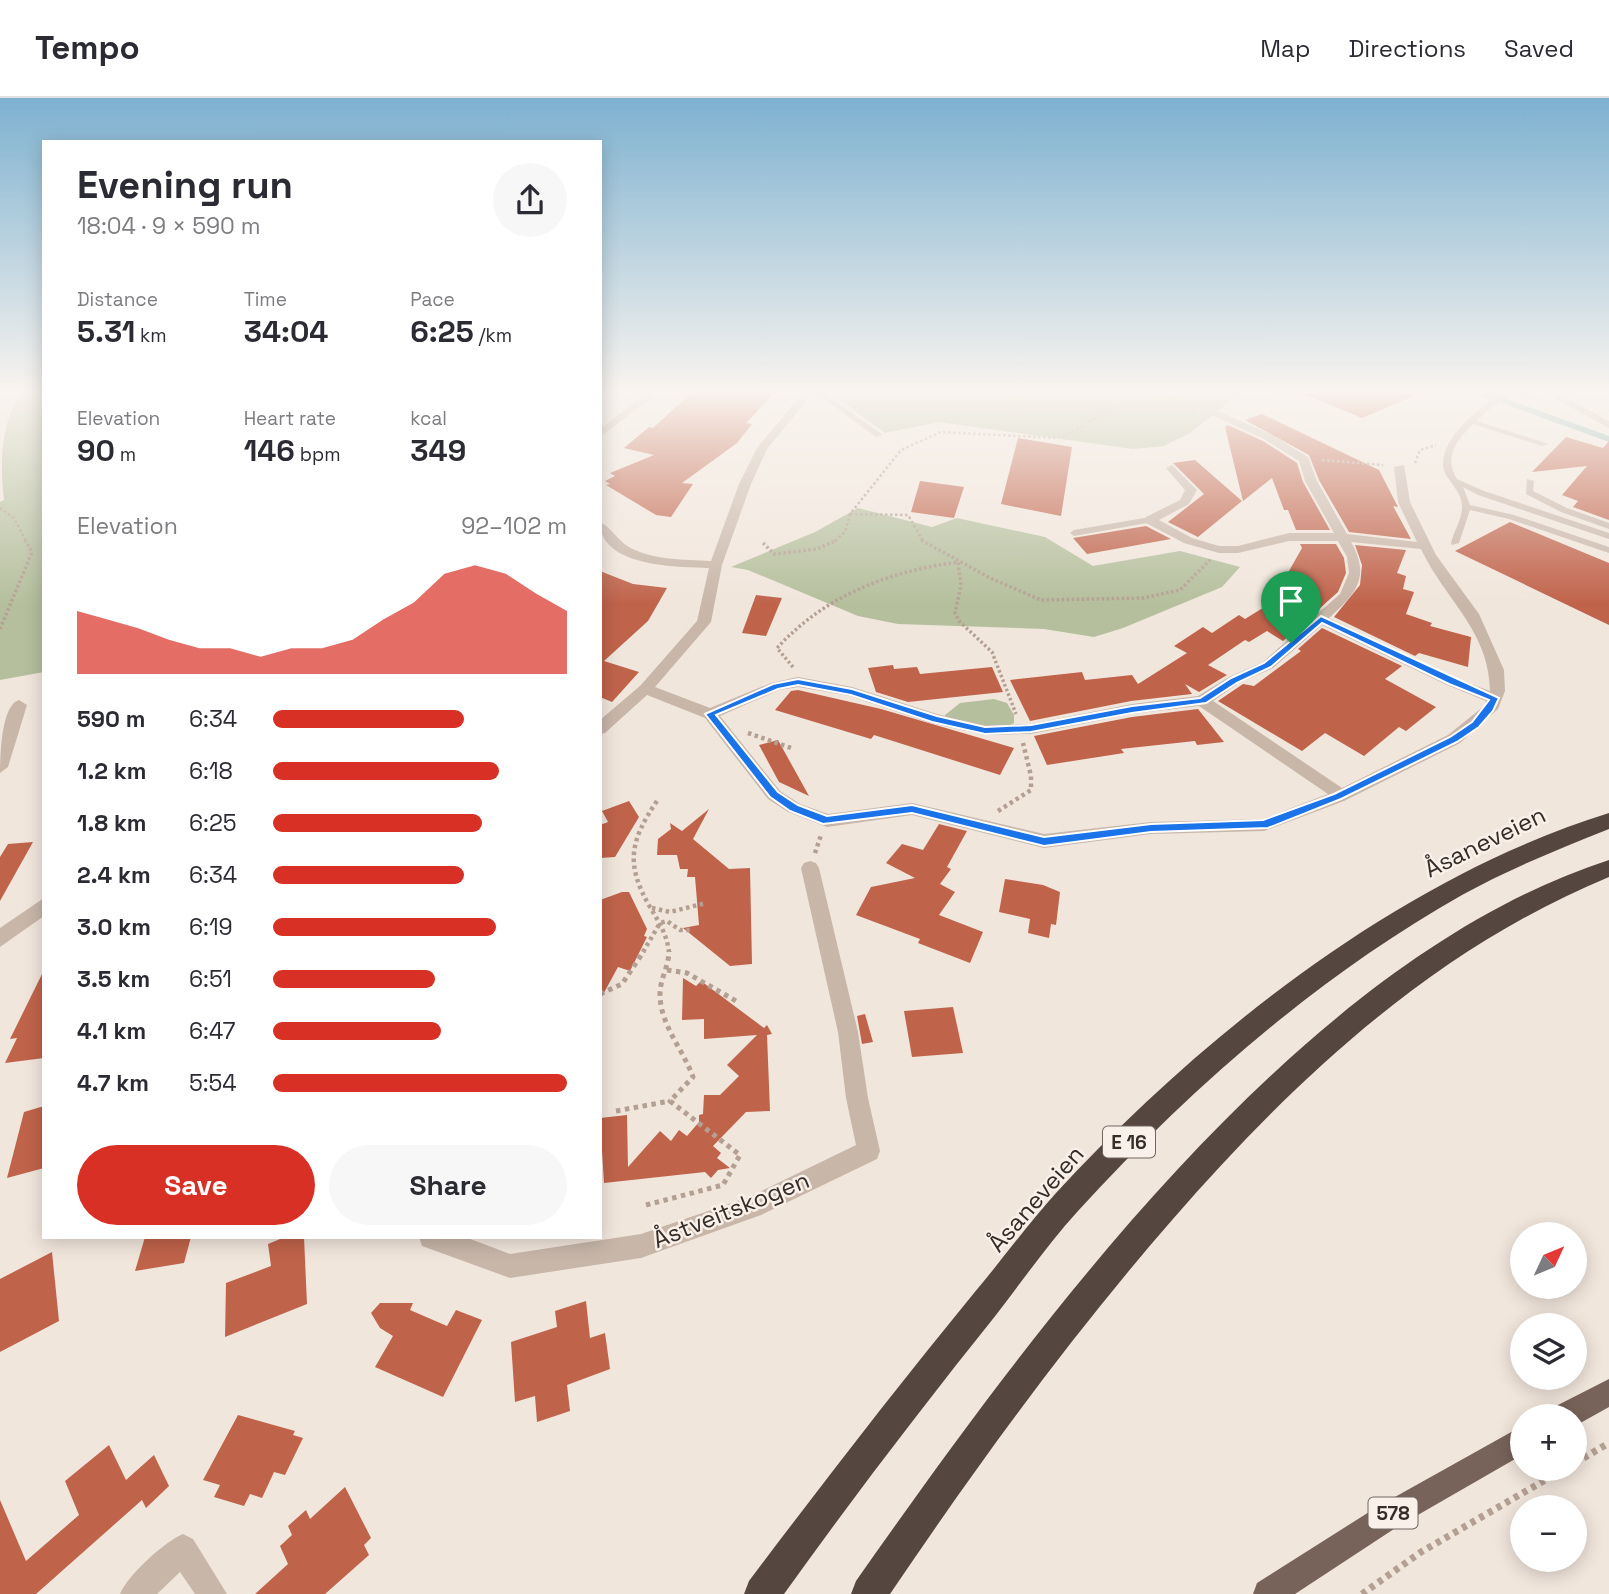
<!DOCTYPE html>
<html lang="en">
<head>
<meta charset="utf-8">
<style>
  body { margin:0; font-family:"Space Grotesk",sans-serif; background:#f7f7f7; color:#2b2b33; height:100vh; display:flex; flex-direction:column; font-size:26px; white-space:nowrap }
  * { box-sizing:border-box; margin:0 }
  p { font-size:23px; color:#7c7c81 }
  .icon { flex:none; width:38px; height:38px; fill:none; stroke:currentColor; stroke-width:2; stroke-linecap:round; stroke-linejoin:round }
  .map { position:relative; flex:1; overflow:hidden }
  .drawer { position:absolute; left:42px; top:42px; width:560px; height:1099px; display:flex; flex-direction:column; background:#fff; border-radius:0px; box-shadow:0 4px 18px #0003 }
  .drawer>* { flex:none }
  .needle { width:46px; rotate:46deg }
  .buttons { position:absolute; left:1510px; top:1124px; display:grid; gap:14px }
  .buttons a { display:grid; place-items:center; width:77px; height:77px; border-radius:50%; background:#fff; box-shadow:0 4px 18px #0003; font-size:35px }
  .pin { position:absolute; display:grid; place-items:center; width:60px; height:60px; color:#fff; margin:-72px -30px; border-radius:50% 50% 50% 0; rotate:-45deg; box-shadow:0 0 7px #0007 }
  .pin .icon { rotate:45deg }
  .round { display:grid; place-items:center; flex:none; width:74px; height:74px; border-radius:37px; background:#f7f7f7 }
  .headline { display:flex; align-items:center; justify-content:space-between; height:119px; padding:0 35px }
  h1 { font-size:38px; font-weight:600; line-height:52px }
  .stats { display:grid; grid-template-columns:repeat(3,1fr); gap:10px; height:119px; padding:7px 35px }
  .stats div { display:grid; align-content:center }
  .stats b { font-size:30px; font-weight:600 }
  .stats small { font-size:19px; font-weight:400 }
  .stats p { font-size:19px }
  .chart { height:196px; padding:14px 35px }
  .chart p { display:flex; justify-content:space-between }
  .chart svg { width:100%; height:126px; margin-top:7px; fill:#d93025; opacity:.7 }
  .cta { display:flex; gap:14px; margin-top:auto; padding:14px 35px }
  .cta a { flex:1; height:80px; border-radius:42px; background:#d93025; color:#fff; font-size:28px; font-weight:600; line-height:80px; text-align:center }
  .cta a+a { background:#f7f7f7; color:#2b2b33 }
  ul { padding:0 35px; list-style:none; font-size:23px }
  li { display:grid; grid-template-columns:112px 84px 1fr; align-items:center; height:52px }
  li i { height:18px; border-radius:9px; background:#d93025 }
  header { display:flex; align-items:center; gap:42px; box-sizing:border-box; height:98px; padding:0 35px; background:#fff; border-bottom:2px solid #e1e1e2 }
  header strong { font-size:33px }
  nav { display:flex; gap:38px; margin-inline-start:auto; font-size:24px }
  .map>svg:first-child { display:block }
</style>
</head>
<body>
<header>
<strong>Tempo</strong>
<nav><a>Map</a><a>Directions</a><a>Saved</a></nav>
</header>
<div class="map">
<svg width="1609" height="1496" viewBox="0 0 1609 1496">
  <rect width="100%" height="100%" fill="#f1e6dc"/>
  <!-- green -->
  <g fill="#b5bf9d">
    <path d="M21,296h23v278l-44,8v-178l4,-2c-4,-34 -4,-77 17,-106z"/>
    <path d="M832,296h407l-49,39 -26,13 -31,3 -194,-27 -54,11z"/>
    <path d="M858,410l74,19 25,-9 88,19 48,29 87,-15 60,16 -18,20 -99,41 -29,9 -50,-8 -146,-5 -40,-8 -110,-46 -17,-3 84,-35z"/>
    <path d="M994,601l13,4 7,12v8c-17,11 -50,0 -68,-5l-1,-3 15,-12z"/>
  </g>
  <!-- water -->
  <path fill="#7dadad" d="M1477,296h16l116,42v6z"/>
  <!-- building -->
  <g fill="#c0634b">
    <path d="M690,296h83l-27,29 6,1 -15,19 -55,40 11,1 -22,33 -15,-2 -50,-30 4,-1 -5,-3 10,-5 -5,-3 44,-18 -30,-7 25,-21 4,1z"/>
    <path d="M1304,296h114l-56,24z"/>
    <path d="M1262,316l117,56 19,37 -5,-1 18,33 -62,-7 -30,-52 -10,-25 -64,-35z"/>
    <path d="M1228,327l35,16 34,22 6,19 27,48h-34l-8,-20h-4l-12,-32 -29,23 -18,-74z"/>
    <path d="M1566,339l37,11 6,-7v79l-36,-13 5,-6 -16,-6 25,-29 -55,6z"/>
    <path d="M1018,340l54,9 -11,69 -60,-12z"/>
    <path d="M1195,362l47,41 -44,36 -30,-15 36,-28 -31,-31z"/>
    <path d="M920,383l44,6 -10,31 -43,-6z"/>
    <path d="M1510,424l99,41v62l-154,-74z"/>
    <path d="M1146,428l25,13 -84,15 -14,-16z"/>
    <path d="M1300,446h36l8,14 2,15 -8,19 -55,49 -16,-10 -18,11 -4,-2 -37,25 19,10 -28,17 -14,-8 7,10 -61,7 -101,20 -20,-41 72,-8 3,8 47,-5 6,9 49,-31 -13,-7 29,-19 9,6 27,-18 6,4 48,-30 -12,-4 21,-37z"/>
    <path d="M1355,447l51,5 -9,23 9,3 -3,13 11,3 -8,22 26,9 -2,3 41,11 -3,30 -49,-14 -4,3 -81,-39 26,-32 2,-20z"/>
    <path d="M600,473l33,13 34,4 -19,33 -44,40 35,11 -27,30 -12,-5z"/>
    <path d="M756,497l26,3 -16,38 -24,-3z"/>
    <path d="M1322,530l80,38 -17,13 51,28 -30,24 -7,-4 -35,29 -39,-23 -23,18 -84,-50 25,-17 11,2 47,-35 -3,-2z"/>
    <path d="M893,567l1,4 23,-2 3,7 72,-7 11,25 -95,10 -32,-10 -8,-24z"/>
    <path d="M798,592l83,19 133,39 -14,27 -126,-40 -3,4 -96,-29 16,-19z"/>
    <path d="M1198,611l26,33 -27,3 -2,-4 -74,8 3,4 -77,12 -13,-29 98,-19z"/>
    <path d="M778,642l31,56 -30,-14 -20,-37z"/>
    <path d="M629,703l10,16 -24,40 -15,1v-33l8,-3 -6,-11z"/>
    <path d="M709,711l-16,30 36,30 21,-1 2,96 -22,2 -47,-38 16,-3 -4,-48h-8l1,-8h-8l-3,-14h-20l1,-16 13,-10 -1,-6 12,8z"/>
    <path d="M939,726l28,7 -20,36 4,2 -11,15 15,8 -16,23 44,17 -13,31 -52,-20 2,-4 -64,-24 15,-28 44,-9 -29,-15 16,-19 21,6z"/>
    <path d="M33,744l-33,59v-44l8,-13z"/>
    <path d="M1005,781l38,6 17,7 -4,33 -5,-1 -2,14 -21,-5 2,-14 -31,-7z"/>
    <path d="M622,794h7l18,37 -3,7 3,1 -17,34 -12,-4 -18,33v-100z"/>
    <path d="M44,872v88l-39,5 12,-25 -7,1z"/>
    <path d="M683,880l13,8 5,-5 63,47 3,-3 5,9 -5,1 3,76 -24,1 -33,34 8,7 -4,5 13,10 -12,2 -7,8 -6,-6 -101,11 -4,-65 27,-3 1,52 32,-36 11,10 8,-11 8,6 12,-14v-7l4,-1 1,-19h16l19,-19 -12,-11 30,-30 -53,4v-20l-22,1z"/>
    <path d="M953,909l10,46 -51,4 -8,-46z"/>
    <path d="M865,916l8,28 -11,2 -5,-28z"/>
    <path d="M44,1008v62l-37,10 17,-66z"/>
    <path d="M145,1139h46l-7,26 -49,8z"/>
    <path d="M285,1139h19l3,67 -82,33 1,-54 45,-17 -3,-22z"/>
    <path d="M52,1154l7,69 -59,31v-73z"/>
    <path d="M586,1203l4,37 15,-5 5,36 -43,16 3,26 -33,11 -2,-26 -20,6 -4,-60 46,-15 -2,-16z"/>
    <path d="M380,1205h33l-3,7 37,16 9,-16 26,10 -39,77 -68,-30 18,-31 -13,-8 -9,-15z"/>
    <path d="M238,1317l57,16 -2,4 10,3 -18,37 -11,-3 -12,26 -12,-4 -6,12 -30,-9 6,-12 -17,-5z"/>
    <path d="M109,1347l17,35 28,-25 15,31 -23,22 -4,-8 -106,94h-36v-94l26,61 53,-46 -14,-34z"/>
    <path d="M345,1389l26,51 -7,7 5,10 -44,39h-70l33,-30 -8,-18 12,-11 -4,-9 18,-16 4,9z"/>
  </g>
  <g fill="none" stroke-linecap="round" stroke-linejoin="round">
    <!-- path-far4 -->
    <g stroke="#b4a093" stroke-width="2.5" stroke-dasharray="2.5 2.5" stroke-linecap="butt">
      <path d="M1519,297l20,4"/>
      <path d="M1322,362l61,5"/>
      <path d="M1415,365l5,-13 16,-5"/>
      <path d="M0,410l14,10 12,23"/>
      <path d="M850,416l58,1 15,26"/>
      <path d="M835,443l10,-9 5,-18 51,-64 40,-18 115,6 15,-5 43,-27 67,-9"/>
    </g>
    <!-- path-far3 -->
    <g stroke="#b4a093" stroke-width="3.5" stroke-dasharray="2.5 2.5" stroke-linecap="butt">
      <path d="M921,442l69,38 51,22 102,-2 37,-8 30,-30"/>
      <path d="M763,445l11,11 43,-5 20,-9"/>
      <path d="M0,531l32,-77 -7,-12"/>
      <path d="M793,569l-16,-19c49,-53 110,-76 181,-86l3,23 -6,28 4,8 33,31 24,62"/>
    </g>
    <!-- path-far2 -->
    <g stroke="#b4a093" stroke-width="4.5" stroke-dasharray="3.5 3.5" stroke-linecap="butt">
      <path d="M748,635l46,16"/>
      <path d="M657,703c-27,40 -32,63 -7,106 9,15 17,28 19,45"/>
      <path d="M998,713l33,-21v-14l-8,-33"/>
      <path d="M815,755l6,-18"/>
      <path d="M652,810l18,4 36,-9"/>
      <path d="M643,854l17,-29 7,-2 13,9h10"/>
    </g>
    <!-- path-far1 -->
    <g stroke="#b4a093" stroke-width="5" stroke-dasharray="4.5 4.5" stroke-linecap="butt">
      <path d="M667,872l20,3 49,28"/>
      <path d="M600,896l22,-10 22,-33"/>
      <path d="M616,1013l54,-10"/>
      <path d="M646,1107l77,-20 17,-30 -70,-54 23,-24c-10,-28 -33,-52 -33,-83 0,-15 9,-28 9,-43"/>
    </g>
    <!-- path -->
    <g stroke="#b4a093" stroke-width="7" stroke-dasharray="5 5" stroke-linecap="butt">
      <path d="M1575,1365l34,-20"/>
      <path d="M1362,1496l59,-42 145,-84"/>
    </g>
    <!-- service -->
    <g fill="#c8b6a9" fill-rule="evenodd">
      <path d="M817,296h8l58,41 -7,2z"/>
      <path d="M1493,303l2,1v2l-18,17 72,23 -7,2 -69,-22c-16,16 -30,33 -16,55l27,12 125,42v6l-131,-44 -15,-8 7,18 44,10 95,32v6l-100,-34 -39,-9 -11,33 -7,2 -1,-2c3,-12 11,-24 11,-36 0,-14 -11,-23 -17,-34 -11,-26 28,-62 48,-72z"/>
      <path d="M1527,381l7,2 -1,10 34,17 42,15v6l-48,-17 -35,-18z"/>
      <path d="M1150,419l3,1v4l-79,14 -4,-3 4,-3z"/>
    </g>
    <!-- minor -->
    <g fill="#c8b6a9" fill-rule="evenodd">
      <path d="M645,296h12l-57,43v-8z"/>
      <path d="M802,296h10l-45,55 -16,35 -29,81 -11,57 -56,65 55,21 61,-25 27,-6 54,10 85,27 48,11 46,-1 101,-20 66,-8 31,-19 34,-15 77,-68 9,-21 -2,-16 -9,-16h-49l-51,12h-19l-35,-10 -38,-20v-6l34,-17 5,-10 -19,-22 6,-3 25,25 -8,14 -30,16 33,18 27,8h19l51,-13h45l-29,-52 -6,-20 -35,-22 -74,-34v-4l4,-1 78,35 36,22 9,24 30,53 70,8 -19,-40 -4,-35 10,-2 6,37 26,53 43,59 25,56 1,21 -7,18 -38,34 -116,58 -80,30 -113,3 -107,14 -132,-33 -85,12 -39,-15 -20,-13 -63,-81 -58,-23 -42,38 -5,1v-14l40,-34 57,-65 12,-53c-32,-1 -109,-1 -109,-46 11,5 18,19 29,25 25,14 55,12 82,14l28,-77 18,-36zM1351,444l70,7c24,51 68,81 69,142l-33,-12 -128,-61c27,-24 42,-41 22,-76zM1322,527l125,60 39,16 -2,5 -36,29 -106,53 -129,-87 26,-18 34,-15zM798,589l52,9 80,27 55,12 46,-1 101,-20 67,-8 129,88 -65,25 -112,3 -107,12 -132,-31 -84,11 -28,-10 -20,-13 -60,-75 59,-26z"/>
      <path d="M1497,296h11l-11,11h-8l-1,-2z"/>
      <path d="M1547,296h13l49,27v7z"/>
      <path d="M19,602l8,5 -19,62 -8,6c0,-16 1,-68 19,-73z"/>
      <path d="M810,763l6,2 3,5 39,164 10,66 12,53 -3,8 -116,56 -120,43 -131,20 -88,-32 -3,-9h46l45,17 131,-20 108,-37 107,-52 -10,-47 -8,-66 -37,-164 3,-5z"/>
      <path d="M44,800v18l-44,31v-19z"/>
      <path d="M183,1436l10,5 34,55h-32l-15,-22 -23,22h-37c8,-19 44,-52 63,-60z"/>
    </g>
    <!-- primary -->
    <g fill="#77635a" fill-rule="evenodd">
      <path d="M1609,1281v28l-34,19v-10h-22l3,-10z"/>
      <path d="M1522,1328v29l-125,72 -102,67h-42l4,-11 120,-76z"/>
    </g>
    <!-- motorway -->
    <g fill="#564640" fill-rule="evenodd">
      <path d="M1609,715v16c-50,20 -100,40 -147,66 -145,82 -272,194 -384,316 -30,33 -55,69 -82,104 -73,91 -144,184 -212,279h-40l5,-13c73,-97 148,-194 225,-288 28,-33 53,-68 82,-100 147,-159 344,-315 553,-380z"/>
      <path d="M1609,762v17c-176,73 -312,200 -436,342 -103,118 -195,245 -283,375h-39l5,-13c180,-256 445,-621 753,-721z"/>
    </g>
  </g>
  <!-- sky -->
  <linearGradient id="sky" x2="0" y2="1"><stop stop-color="#7db1d0"/><stop offset="0.58" stop-color="#f9f4ef"/><stop offset="1" stop-color="#f9f4ef" stop-opacity="0"/></linearGradient>
  <rect width="1609" height="506" fill="url(#sky)"/>
  <!-- route -->
  <path fill="#1a73e8" stroke="#fff" stroke-width="2" fill-rule="evenodd" d="M1321,518l178,82 -6,13 -14,16 -22,15 -116,57 -73,29 -117,4 -107,14 -132,-33 -89,11 -33,-13 -20,-14 -65,-83 68,-30 25,-5 54,10 85,27 48,11 46,-2 101,-19 68,-8 31,-20 33,-15zM1322,525l127,61 40,16 -17,22 -22,15 -116,57 -71,26 -112,4 -107,13 -132,-32 -85,11 -29,-11 -20,-13 -62,-77 62,-26 20,-4 53,10 81,27 53,12 46,-2 101,-19 74,-10 31,-20 34,-16z"/>
  <g text-anchor="middle" stroke-width="5" stroke-linejoin="round" paint-order="stroke">
    <!-- shield labels -->
    <g fill="#f9f1e9" stroke="#706762" stroke-width="2">
      <rect x="1103" y="1028.5" width="52" height="31" rx="5"/>
      <rect x="1368.5" y="1399.5" width="49" height="31" rx="5"/>
    </g>
    <g font-size="19" font-weight="bold" fill="#362c28">
      <text x="1129" y="1051">E 16</text>
      <text x="1393" y="1422">578</text>
    </g>
    <!-- near-street labels -->
    <g font-size="24" fill="#362c28" stroke="#f9f1e9">
      <text transform="translate(1485 744) rotate(-26)" y="8">Åsaneveien</text>
      <text transform="translate(1036 1101) rotate(-49)" y="8">Åsaneveien</text>
      <text transform="translate(731 1112) rotate(-22)" y="8">Åstveitskogen</text>
    </g>
  </g>
</svg>
<div class="buttons">
<a><svg class="needle" viewBox="-14 -14 28 28"><path d="M0-13l5 13h-10z" fill="#e53935"/><path d="M0 13l5-13h-10z" fill="#7c7c81"/></svg></a>
<a><svg class="icon" aria-label="layers" viewBox="0 0 24 24"><path d="M12 4l9 5-9 5-9-5zM3 14l9 5 9-5"/></svg></a>
<a>+</a>
<a>−</a>
</div>
<div class="pin" style="left:1291px;top:545px;background:#1e9e55"><svg class="icon" aria-label="arrive" viewBox="0 0 24 24"><path d="M6 21V4h12l-3 4 3 4H6"/></svg></div>
<section class="drawer">
<div class="headline"><div><h1>Evening run</h1><p>18:04 · 9 × 590 m</p></div><a class="round"><svg class="icon" aria-label="share" viewBox="0 0 24 24"><path d="M12 15V3M7 8l5-5 5 5M5 13v7h14v-7"/></svg></a></div>
<div class="stats">
<div><p>Distance</p><b>5.31<small> km</small></b></div>
<div><p>Time</p><b>34:04</b></div>
<div><p>Pace</p><b>6:25<small> /km</small></b></div>
</div>
<div class="stats">
<div><p>Elevation</p><b>90<small> m</small></b></div>
<div><p>Heart rate</p><b>146<small> bpm</small></b></div>
<div><p>kcal</p><b>349</b></div>
</div>
<div class="chart"><p><span>Elevation</span>92–102 m</p>
<svg viewBox="0 0 160 44" preserveAspectRatio="none"><path d="M0 44V22L10 25L20 28L30 32L40 35L50 35L60 38L70 35L80 35L90 32L100 25L110 19L120 9L130 6L140 9L150 16L160 22V44z"/></svg>
</div>
<ul>
<li><b>590 m</b>6:34<i style="width:65%"></i></li>
<li><b>1.2 km</b>6:18<i style="width:77%"></i></li>
<li><b>1.8 km</b>6:25<i style="width:71%"></i></li>
<li><b>2.4 km</b>6:34<i style="width:65%"></i></li>
<li><b>3.0 km</b>6:19<i style="width:76%"></i></li>
<li><b>3.5 km</b>6:51<i style="width:55%"></i></li>
<li><b>4.1 km</b>6:47<i style="width:57%"></i></li>
<li><b>4.7 km</b>5:54<i style="width:100%"></i></li>
</ul>
<div class="cta"><a>Save</a><a>Share</a></div>
</section>
</div>
</body>
</html>
